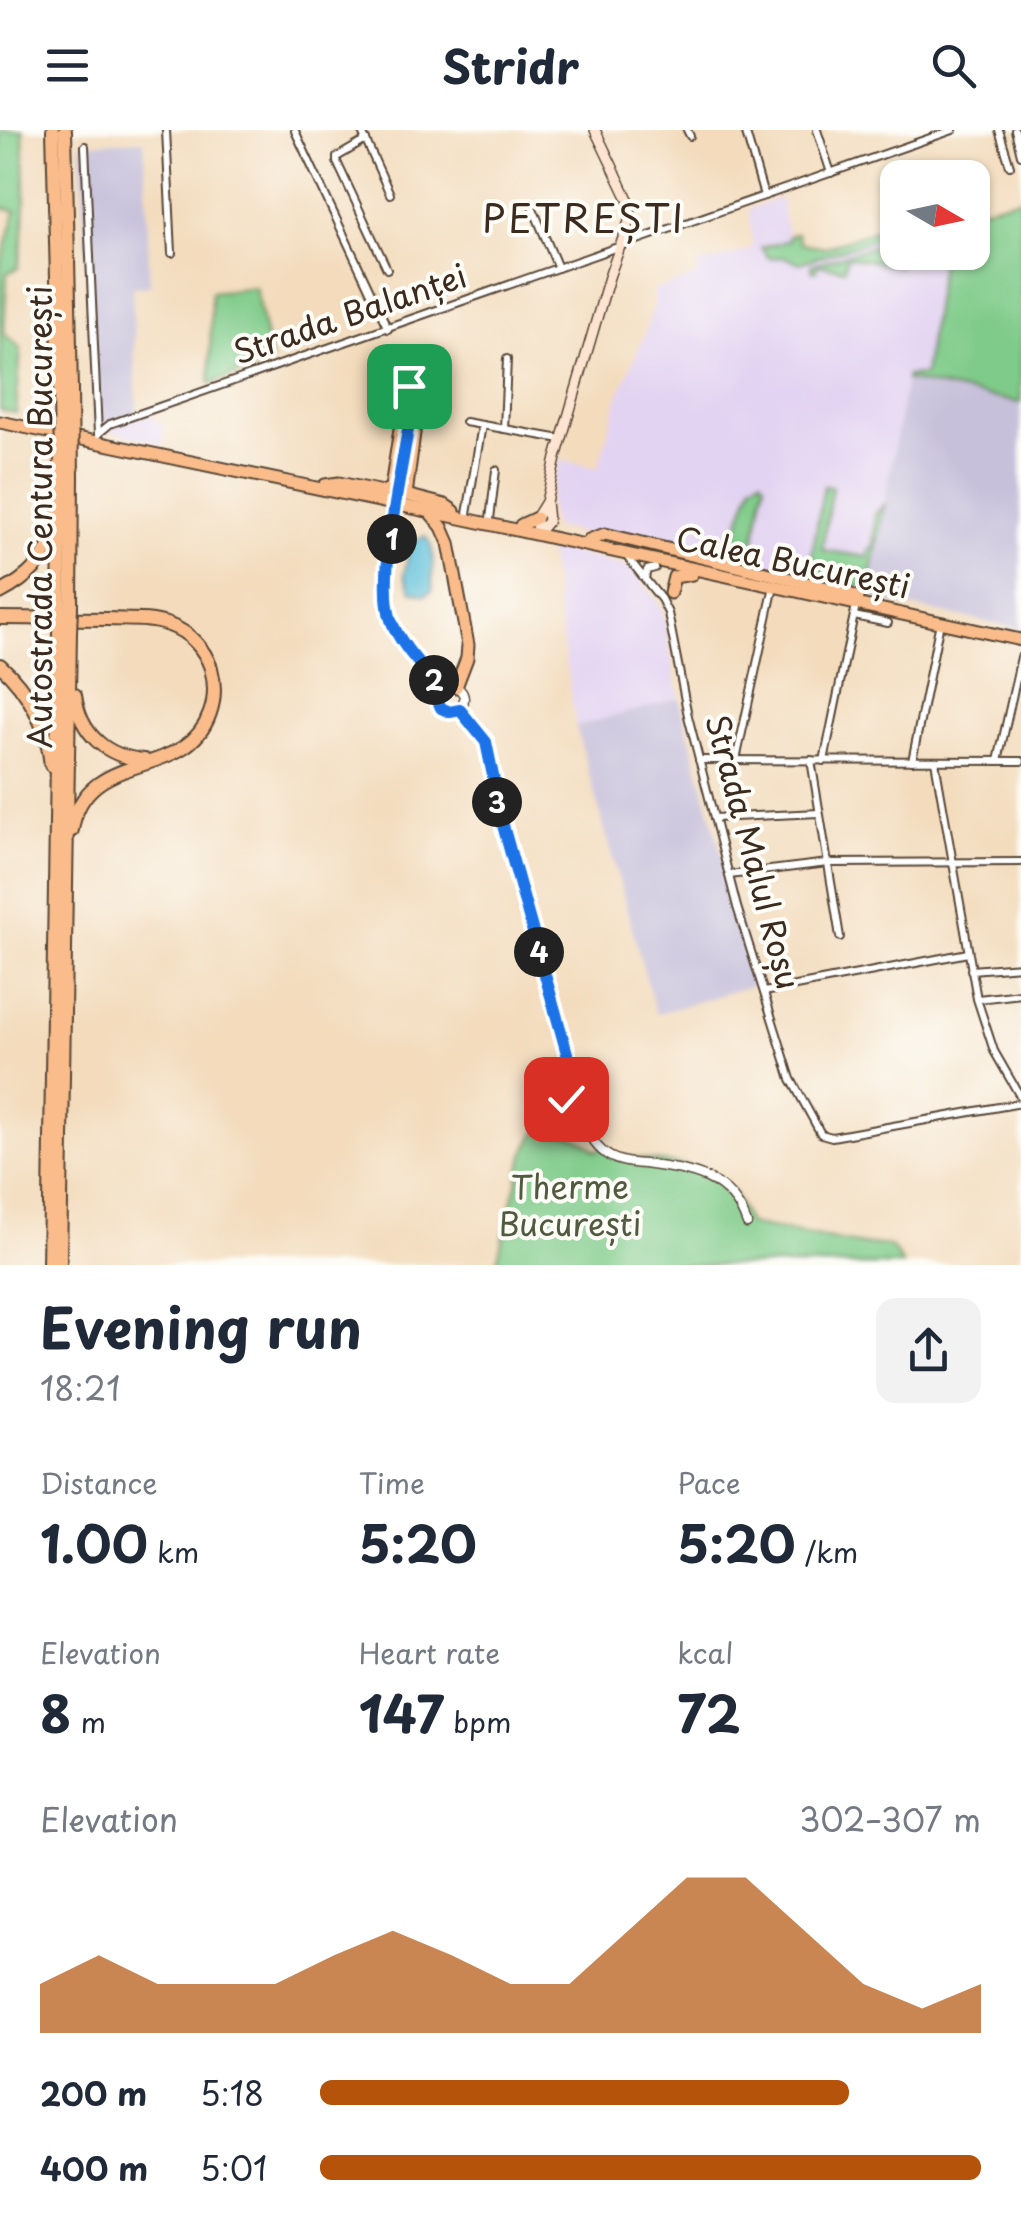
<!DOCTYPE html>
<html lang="en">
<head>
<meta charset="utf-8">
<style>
  body { margin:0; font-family:"Playpen Sans",sans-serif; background:#f2f2f3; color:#1f2937; height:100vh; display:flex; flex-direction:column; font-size:38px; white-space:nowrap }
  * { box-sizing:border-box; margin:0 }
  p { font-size:32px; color:#747a83 }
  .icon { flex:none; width:55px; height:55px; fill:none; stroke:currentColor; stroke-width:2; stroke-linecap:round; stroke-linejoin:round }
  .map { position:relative; height:1135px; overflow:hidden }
  .details { display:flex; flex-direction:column; background:#fff; flex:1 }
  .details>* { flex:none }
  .needle { width:65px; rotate:99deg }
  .controls { position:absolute; left:880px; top:30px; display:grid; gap:20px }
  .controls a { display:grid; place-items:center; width:110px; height:110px; border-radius:20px; background:#fff; box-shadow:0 2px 8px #0004; font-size:50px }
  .pin { position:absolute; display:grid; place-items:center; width:85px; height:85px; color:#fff; margin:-42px; border-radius:20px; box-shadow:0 5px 15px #0006 }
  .km { position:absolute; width:50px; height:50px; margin:-25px; border-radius:50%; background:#222; color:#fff; font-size:28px; line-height:50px; text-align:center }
  .round { display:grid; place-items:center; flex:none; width:105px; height:105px; border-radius:20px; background:#f2f2f3 }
  .headline { display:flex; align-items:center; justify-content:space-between; height:170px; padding:0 40px }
  h1 { font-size:55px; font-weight:700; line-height:75px }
  .stats { display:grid; grid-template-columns:repeat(3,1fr); gap:15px; height:170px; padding:10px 40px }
  .stats div { display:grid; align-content:center }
  .stats b { font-size:50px; font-weight:700 }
  .stats small { font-size:28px; font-weight:400 }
  .stats p { font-size:28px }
  .chart { height:280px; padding:20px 40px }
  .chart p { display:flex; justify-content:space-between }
  .chart svg { width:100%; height:180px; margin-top:10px; fill:#b45309; opacity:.7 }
  ul { padding:0 40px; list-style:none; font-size:32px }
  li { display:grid; grid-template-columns:160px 120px 1fr; align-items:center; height:75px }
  li i { height:25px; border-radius:12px; background:#b45309 }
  header { display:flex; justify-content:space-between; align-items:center; height:130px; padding:0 40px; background:#fff; font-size:45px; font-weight:700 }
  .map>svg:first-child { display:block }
</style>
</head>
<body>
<header><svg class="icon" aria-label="menu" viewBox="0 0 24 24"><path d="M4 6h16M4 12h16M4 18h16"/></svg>Stridr<svg class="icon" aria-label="search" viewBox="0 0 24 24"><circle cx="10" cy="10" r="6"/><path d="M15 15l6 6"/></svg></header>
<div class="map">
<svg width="1021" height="1135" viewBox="0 0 1021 1135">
  <rect width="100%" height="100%" fill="#fdfcf7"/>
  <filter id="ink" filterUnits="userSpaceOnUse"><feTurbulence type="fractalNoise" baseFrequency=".01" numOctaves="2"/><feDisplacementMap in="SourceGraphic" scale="20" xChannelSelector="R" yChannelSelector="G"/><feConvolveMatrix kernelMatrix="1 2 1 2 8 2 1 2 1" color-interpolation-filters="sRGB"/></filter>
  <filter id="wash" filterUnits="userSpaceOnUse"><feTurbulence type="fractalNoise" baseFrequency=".0048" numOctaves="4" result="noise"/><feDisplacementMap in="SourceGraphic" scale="40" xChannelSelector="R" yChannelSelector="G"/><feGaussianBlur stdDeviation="2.25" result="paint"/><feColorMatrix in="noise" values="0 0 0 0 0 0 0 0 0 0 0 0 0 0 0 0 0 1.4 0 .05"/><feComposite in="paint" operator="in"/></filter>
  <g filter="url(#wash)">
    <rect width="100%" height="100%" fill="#f3dbbc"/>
    <!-- built -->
    <g fill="#e3d3f2">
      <path d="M780,68l8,37 9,-2 3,10 26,4 71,-25 1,30 54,1 -6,134 -40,-6 -38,217 -314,-71 -3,-8 -2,-19 10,-40 39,8 19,-68 28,-67 10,-34 -2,-8 46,-16 -2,-9 53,-16 3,-6 -4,-35z"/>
      <path d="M137,282l1,6 15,-5 2,10 9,1 -1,20 -69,-17z"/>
      <path d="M547,415l86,24 29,40 17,89 -103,29z"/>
    </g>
    <!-- industrial -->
    <g fill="#c6c0da">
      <path d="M144,10l6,145 -18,2 5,125 -43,15 -13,-284z"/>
      <path d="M906,250l115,23v226l-153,-31z"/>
      <path d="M679,568l78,286 -101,30 -80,-287z"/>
    </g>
    <!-- green -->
    <g fill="#7fcb89" stroke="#5d7a54" stroke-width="2.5">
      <path d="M0,0h23c2,47 5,91 -5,138l-11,5 -3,61 17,14 -5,65 -16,-3v-144l16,-55 -16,-4z"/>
      <path d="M1021,68v205l-115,-23 1,-4 17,-1 18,-122 30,-1 1,-42z"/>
      <path d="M897,92v10l-97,31 -17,-6 -14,1 -8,-10 28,-8 -1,-4 9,-3 3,10 26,4z"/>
      <path d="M880,114l17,2 1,20 -51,-9 -3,12 -26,-4 -2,6h-4l-1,-6z"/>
      <path d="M255,157l16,76 -61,21 1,-92z"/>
      <path d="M761,348l4,5 -15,84 -19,-6 -1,-11 23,-67z"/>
      <path d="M824,356l8,1 -10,63 46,7 1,-8h4l2,-35 9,-9 -15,83 -61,-11z"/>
      <path d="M545,995l7,11c17,-5 32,4 44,15l7,-4 12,8 71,11 24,8 24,19 14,31 115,21h22l8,4 10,16h-407l29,-113 9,-16z"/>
    </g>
    <!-- water -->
    <path fill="#5abed8" stroke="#4a747b" stroke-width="2.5" d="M425,406c14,16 4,35 8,54l-8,5 -13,-4 -8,-16 7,-33z"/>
  </g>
  <g filter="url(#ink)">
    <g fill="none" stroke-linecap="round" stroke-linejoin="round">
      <defs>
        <g id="minor">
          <path d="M166,0l6,123"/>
          <path d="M361,0l29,64"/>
          <path d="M687,0l3,6"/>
          <path d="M745,0l19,66"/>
          <path d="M817,0l14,43"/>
          <path d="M999,0l11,36"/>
          <path d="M1015,0l6,25"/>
          <path d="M295,1l93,198"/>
          <path d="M366,10l-29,17v5l50,107"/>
          <path d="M85,16l13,288"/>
          <path d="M532,76l26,62"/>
          <path d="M465,292l96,17"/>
          <path d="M504,299l3,-70"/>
          <path d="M98,304l12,-10 843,-294"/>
          <path d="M467,384l15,-89"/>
          <path d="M490,389l6,-49"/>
          <path d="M628,428l33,41 7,14 20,103 49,191 54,172 30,55 11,3 189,-34"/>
          <path d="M645,448l2,-8 8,-2"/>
          <path d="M854,486l34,7"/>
          <path d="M699,630l322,1"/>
          <path d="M736,630l38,-174"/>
          <path d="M811,630l29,177"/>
          <path d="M824,631l32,-156"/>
          <path d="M912,631l28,-139"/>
          <path d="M935,631l42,238 17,52 27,47"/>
          <path d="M998,631l23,-104"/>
          <path d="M714,688l105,-5"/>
          <path d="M729,745l99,-12 193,-1"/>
          <path d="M971,840l50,-4"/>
          <path d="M764,862l204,-39"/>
          <path d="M978,869l43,-5"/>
        </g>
        <g id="tertiary">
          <circle cx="415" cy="250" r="8"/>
          <path d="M402,345l8,-55"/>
          <path d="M393,403c-14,82 -2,95 49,157"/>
          <circle cx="451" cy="569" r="13"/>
          <path d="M460,579l25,31 19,89 66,235 9,17"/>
          <path d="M569,955l10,-4 8,3 4,13 -5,8 -15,2 -5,-12 4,-26"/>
          <path d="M576,978c8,16 15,36 30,46 11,8 25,9 38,10 45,6 87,11 103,60"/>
        </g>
        <path id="secondary" d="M546,372l-10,16 1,16 11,-13 -2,-19 10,-44 53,-181 22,-61 -3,-17 -33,-69"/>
        <g id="trunk">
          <path d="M420,257l-14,108 39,10 9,6"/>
          <path d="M0,292l470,98 551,120"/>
          <path d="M325,355l14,-2 44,9 8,-4 16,-105"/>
          <path d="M429,381l13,16 7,16 19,102 -1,13 -11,29"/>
          <path d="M521,395l15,-7"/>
          <path d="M589,410l16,-6 240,58 13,6"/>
          <path d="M670,463l4,-16 18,-3"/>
        </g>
        <g id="motorway">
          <path d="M53,0l7,260"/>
          <path d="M65,0l6,259"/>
          <path d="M0,463c28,-15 47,-32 54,-63"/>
          <path d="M59,476l2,-128"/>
          <path d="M71,477l1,-130"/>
          <path d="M0,488c36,0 72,1 108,1 20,1 42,-1 61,6 20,7 35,23 42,43 4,15 4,31 -1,45 -24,71 -125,32 -138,117"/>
          <path d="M0,535c29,26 47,61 51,100"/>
          <path d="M75,565c5,39 31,62 69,65"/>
          <path d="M49,1135l10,-633"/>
          <path d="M60,1135l10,-632"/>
        </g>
      </defs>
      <!-- minor casing -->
      <use href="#minor" stroke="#574536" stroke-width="10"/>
      <!-- tertiary casing -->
      <use href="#tertiary" stroke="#574536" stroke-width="11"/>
      <!-- secondary casing -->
      <use href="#secondary" stroke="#574536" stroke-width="12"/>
      <!-- trunk casing -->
      <use href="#trunk" stroke="#574536" stroke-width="15"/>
      <!-- motorway casing -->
      <use href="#motorway" stroke="#574536" stroke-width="16"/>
      <!-- minor -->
      <use href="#minor" stroke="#fff" stroke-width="6"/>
      <!-- tertiary -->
      <use href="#tertiary" stroke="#fff" stroke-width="8"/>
      <!-- secondary -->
      <use href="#secondary" stroke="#fde4d0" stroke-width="9"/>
      <!-- trunk -->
      <use href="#trunk" stroke="#f9bc8a" stroke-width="11"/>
      <!-- motorway -->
      <use href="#motorway" stroke="#f9bc8a" stroke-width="12"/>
      <defs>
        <path id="tertiary-bridge" d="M393,403l9,-58"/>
        <g id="motorway-bridge">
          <path d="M71,259l1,88"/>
          <path d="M60,260l1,88"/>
          <path d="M59,502v-26"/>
          <path d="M70,503l1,-26"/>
        </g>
      </defs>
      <!-- tertiary-bridge casing -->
      <use href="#tertiary-bridge" stroke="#574536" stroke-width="11" stroke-linecap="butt"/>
      <!-- motorway-bridge casing -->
      <use href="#motorway-bridge" stroke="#574536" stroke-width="16" stroke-linecap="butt"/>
      <!-- tertiary-bridge -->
      <use href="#tertiary-bridge" stroke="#fff" stroke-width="8"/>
      <!-- motorway-bridge -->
      <use href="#motorway-bridge" stroke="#f9bc8a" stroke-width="12"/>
    </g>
  </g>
  <g fill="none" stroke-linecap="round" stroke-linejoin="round" filter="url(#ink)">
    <defs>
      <path id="route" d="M409,256l3,19c-7,51 -36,172 -21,215 10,27 33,48 51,70l-4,11 3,7 9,4 10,-2 26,32 18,87 66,235 -4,35"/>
    </defs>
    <!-- route casing -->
    <use href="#route" stroke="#fff" stroke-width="20"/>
    <!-- route -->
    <use href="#route" stroke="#1a73e8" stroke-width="12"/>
  </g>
  <g text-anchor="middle" stroke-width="8" stroke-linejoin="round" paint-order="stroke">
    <!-- street labels -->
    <g font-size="32" fill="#3b2a1e" stroke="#fdfcf7">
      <text transform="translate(350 185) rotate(-19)" y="11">Strada Balanței</text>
      <text transform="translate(41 387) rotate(-90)" y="11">Autostrada Centura București</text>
      <text transform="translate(793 433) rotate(12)" y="11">Calea București</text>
      <text transform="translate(752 722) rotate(75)" y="11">Strada Malul Roșu</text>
    </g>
    <!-- park labels -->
    <g font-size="32" fill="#4f5a3e" stroke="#fdfcf7">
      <text x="570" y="1069">Therme<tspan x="570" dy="37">București</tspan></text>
    </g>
    <!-- quarter labels -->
    <g font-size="38" letter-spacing="2.5" fill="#3b2a1e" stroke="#fdfcf7">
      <text x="584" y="103">PETREȘTI</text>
    </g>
  </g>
</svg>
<div class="controls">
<a><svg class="needle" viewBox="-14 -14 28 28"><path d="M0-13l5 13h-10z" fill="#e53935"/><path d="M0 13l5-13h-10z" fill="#747a83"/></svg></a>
</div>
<div class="pin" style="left:409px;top:256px;background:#1e9e55"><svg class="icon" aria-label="arrive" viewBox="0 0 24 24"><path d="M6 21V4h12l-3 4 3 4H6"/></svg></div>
<div class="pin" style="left:566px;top:969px;background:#d93025"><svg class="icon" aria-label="check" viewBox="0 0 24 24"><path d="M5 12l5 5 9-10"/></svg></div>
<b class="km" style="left:392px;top:409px">1</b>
<b class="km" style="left:434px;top:550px">2</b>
<b class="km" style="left:497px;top:672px">3</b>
<b class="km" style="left:539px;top:822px">4</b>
</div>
<section class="details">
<div class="headline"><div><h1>Evening run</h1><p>18:21</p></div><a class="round"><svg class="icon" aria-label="share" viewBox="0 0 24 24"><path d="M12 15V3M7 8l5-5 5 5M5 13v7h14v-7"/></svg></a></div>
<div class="stats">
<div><p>Distance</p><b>1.00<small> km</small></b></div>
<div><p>Time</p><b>5:20</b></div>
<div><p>Pace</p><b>5:20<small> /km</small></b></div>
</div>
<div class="stats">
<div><p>Elevation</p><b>8<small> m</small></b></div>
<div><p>Heart rate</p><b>147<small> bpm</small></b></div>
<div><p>kcal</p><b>72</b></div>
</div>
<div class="chart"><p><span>Elevation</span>302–307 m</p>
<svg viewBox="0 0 160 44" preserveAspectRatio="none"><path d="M0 44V32L10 25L20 32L30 32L40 32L50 25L60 19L70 25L80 32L90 32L100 19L110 6L120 6L130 19L140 32L150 38L160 32V44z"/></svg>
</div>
<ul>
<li><b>200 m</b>5:18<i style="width:80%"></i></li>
<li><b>400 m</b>5:01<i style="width:100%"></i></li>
</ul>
</section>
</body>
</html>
